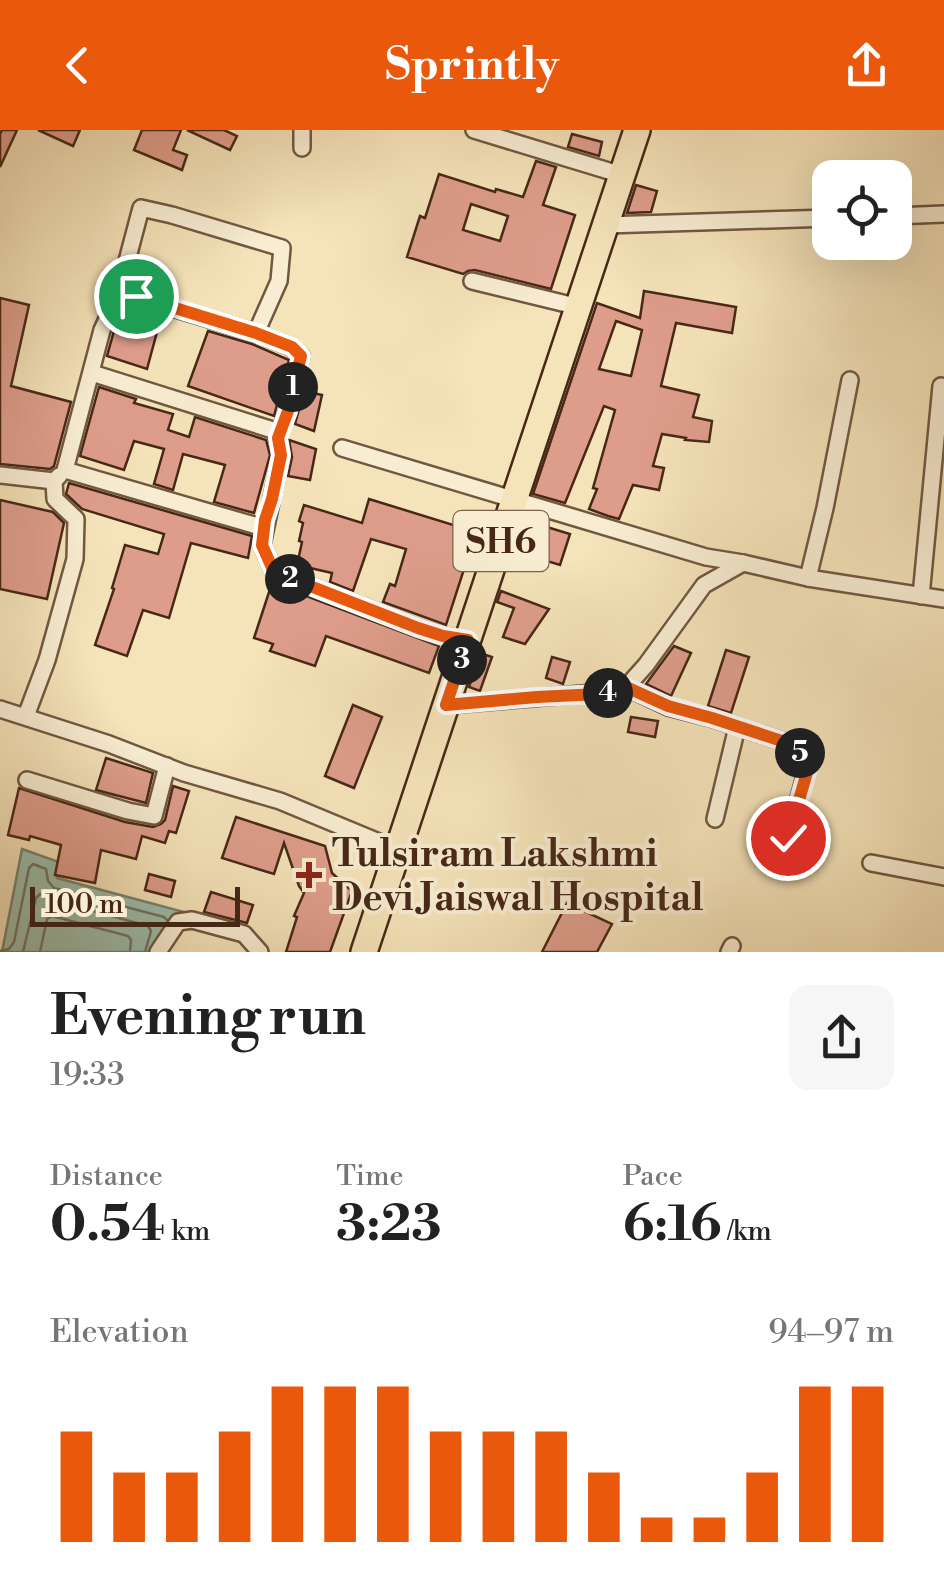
<!DOCTYPE html>
<html lang="en">
<head>
<meta charset="utf-8">
<style>
  body { margin:0; font-family:"Libre Bodoni",serif; background:#f6f6f6; color:#222; height:100vh; display:flex; flex-direction:column; font-size:38px; white-space:nowrap }
  * { box-sizing:border-box; margin:0 }
  p { font-size:32px; color:#767676 }
  .icon { flex:none; width:55px; height:55px; fill:none; stroke:currentColor; stroke-width:2; stroke-linecap:round; stroke-linejoin:round }
  .map { position:relative; height:822px; overflow:hidden }
  .details { display:flex; flex-direction:column; background:#fff; flex:1 }
  .details>* { flex:none }
  .buttons { position:absolute; left:812px; top:30px; display:grid; gap:20px }
  .buttons a { display:grid; place-items:center; width:100px; height:100px; border-radius:20px; background:#fff; box-shadow:0 10px 40px #0002; font-size:50px }
  .scale { position:absolute; left:30px; bottom:25px; width:210px; box-sizing:border-box; padding-left:10px; border:5px solid #472817; border-top:0; font-size:28px; line-height:35px; white-space:nowrap; color:#472817; -webkit-text-stroke:8px #f8edd2; paint-order:stroke }
  .pin { position:absolute; display:grid; place-items:center; width:85px; height:85px; color:#fff; margin:-42px; border:5px solid #fff; border-radius:50%; box-shadow:0 2px 10px #0007 }
  .km { position:absolute; width:50px; height:50px; margin:-25px; border-radius:50%; background:#222; color:#fff; font-size:28px; line-height:50px; text-align:center }
  .round { display:grid; place-items:center; flex:none; width:105px; height:105px; border-radius:20px; background:#f6f6f6 }
  .summary { display:flex; align-items:center; justify-content:space-between; height:170px; padding:0 50px }
  h1 { font-size:55px; font-weight:700; line-height:75px }
  .figures { display:grid; grid-template-columns:repeat(3,1fr); gap:15px; height:170px; padding:10px 50px }
  .figures div { display:grid; align-content:center }
  .figures b { font-size:50px; font-weight:700 }
  .figures small { font-size:28px; font-weight:400 }
  .figures p { font-size:28px }
  .chart { height:280px; padding:20px 50px }
  .chart p { display:flex; justify-content:space-between }
  .chart svg { width:100%; height:180px; margin-top:10px; stroke:#ea580c; stroke-width:6 }
  header { display:flex; justify-content:space-between; align-items:center; height:130px; padding:0 50px; background:#ea580c; color:#fff; font-size:45px; font-weight:700 }
  .map>svg:first-child { display:block }
</style>
</head>
<body>
<header><svg class="icon" aria-label="back" viewBox="0 0 24 24"><path d="M15 5l-7 7 7 7"/></svg>Sprintly<svg class="icon" aria-label="share" viewBox="0 0 24 24"><path d="M12 15V3M7 8l5-5 5 5M5 13v7h14v-7"/></svg></header>
<div class="map">
<svg width="944" height="822" viewBox="0 0 944 822">
  <rect width="100%" height="100%" fill="#f5e3b9"/>
  <filter id="stains"><feTurbulence type="fractalNoise" baseFrequency=".002" numOctaves="4"/><feColorMatrix values="0 0 0 0 .2 0 0 0 0 .09 0 0 0 0 .02 0 0 0 .5 -.17"/></filter>
  <radialGradient id="worn" r=".72"><stop offset=".6" stop-color="#630" stop-opacity="0"/><stop offset="1" stop-color="#630" stop-opacity=".3"/></radialGradient>
  <!-- water -->
  <path fill="#9cbeac" stroke="#7a8270" stroke-width="2.5" d="M22,719l37,13 -2,16 127,34 -18,40h-164z"/>
  <g fill="none" stroke-linecap="round" stroke-linejoin="round">
    <!-- shore -->
    <g stroke="#727362" stroke-width="2.5">
      <path d="M0,821l9,-2 5,-7 15,-74 4,-4 13,5 2,12 6,7 110,29 3,3"/>
      <path d="M23,822l13,-54 4,-4 13,6 95,26 3,5 -6,21"/>
      <path d="M40,822l7,-33 5,-3 76,20 3,4 -1,12"/>
    </g>
  </g>
  <!-- building -->
  <g fill="#de9d8b" stroke="#472817" stroke-width="2.5" fill-rule="evenodd">
    <path d="M2,0h15l-17,37v-33z"/>
    <path d="M38,0h42l-7,16z"/>
    <path d="M142,0h39l-8,20 14,5 -5,15 -48,-20z"/>
    <path d="M187,0h37l13,6 -7,14z"/>
    <path d="M572,4l30,8 -3,14 -31,-9z"/>
    <path d="M536,31l20,6 -13,38 32,10 -24,74 -76,-19 -7,1 -5,3 -56,-17 13,-41 5,2 14,-44 56,18 1,-3 27,8zM471,74l37,12 -8,25 -37,-11z"/>
    <path d="M636,55l21,6 -6,21 -24,1z"/>
    <path d="M644,161l92,16 -4,26 -56,-10 -15,63 38,9 -6,22 19,4 -3,21 -24,-2 1,-2 -24,-4 -9,32 11,2 -5,22 -26,-5 -14,34 -11,-3 -19,-7 8,-20 -4,-1 22,-78 -11,-4 -39,97 -32,-9 64,-191 43,15zM616,191l26,9 -11,46 -32,-7z"/>
    <path d="M0,168l29,7 -18,81 60,16 -17,64 -4,3 -50,-5z"/>
    <path d="M125,177l36,10 -14,52 -40,-13 7,-25z"/>
    <path d="M208,201l44,13 37,16 -15,56 -86,-30z"/>
    <path d="M99,257l37,12 -2,4 39,11 -5,16 21,7 6,-20 71,23 4,15 -16,58 -40,-11 11,-37 -42,-11 -10,36 -19,-6 10,-35 -30,-8 -10,29 -44,-14z"/>
    <path d="M304,261l18,4 -8,36 -19,-7z"/>
    <path d="M289,310l27,9 -6,31 -22,-4 4,-19z"/>
    <path d="M69,353l183,53 -4,22 -57,-15 -22,75 -26,-8 -16,46 -32,-11 19,-56 -2,-1 13,-43 33,9 6,-20 -82,-25 -16,-15z"/>
    <path d="M369,369l107,33 -30,93 -63,-23 7,-18 5,2 11,-37 -35,-10 -18,52 -23,-9 2,-9 -35,-8 5,-23 -3,-1 4,-18 -4,-2 5,-16 58,18z"/>
    <path d="M0,370l53,12 11,11 -17,76 -47,-10z"/>
    <path d="M524,390l46,14 -10,31 -46,-14z"/>
    <path d="M272,453l167,63 -10,27 -103,-37 -11,30 -45,-15 3,-7 -19,-6z"/>
    <path d="M501,461l48,18 -24,35 -22,-7 11,-29 -17,-6z"/>
    <path d="M674,516l17,7 -20,43 -25,-12z"/>
    <path d="M726,520l23,7 -18,56 -23,-7z"/>
    <path d="M480,523l12,4 -12,34 -11,-4z"/>
    <path d="M552,527l18,5 -7,22 -17,-6z"/>
    <path d="M353,575l29,12 -28,71 -29,-12z"/>
    <path d="M631,587l27,4 -3,16 -27,-5z"/>
    <path d="M106,628l47,15 -7,30 -50,-13z"/>
    <path d="M173,656l16,5 -13,42 -7,-2 -4,12 -23,-7 -6,23 -35,-9 -6,33 -40,-8 6,-30 -31,-9 -1,4 -21,-5 11,-47 106,34 28,5 8,-3 4,-4z"/>
    <path d="M236,687l89,29 7,27 20,18 -22,61h-44l11,-35 -3,-1 10,-23 -5,-7 -15,-43 -10,31 -52,-16z"/>
    <path d="M149,744l26,7 -4,16 -26,-7z"/>
    <path d="M211,762l42,13 -6,18 -43,-11z"/>
    <path d="M567,773l45,21 -15,28h-55z"/>
  </g>
  <g fill="none" stroke-linecap="round" stroke-linejoin="round">
    <defs>
      <g id="minor">
        <path d="M302,0v18"/>
        <path d="M474,0l148,45"/>
        <path d="M895,86l49,-2"/>
        <path d="M606,95l224,-7"/>
        <path d="M472,151l107,26"/>
        <path d="M118,165l23,-87 31,7 110,33 -3,33 -23,52"/>
        <path d="M92,243l184,58 5,24 -19,90 12,27 144,56 25,8 25,4"/>
        <path d="M342,318l364,109 37,6"/>
        <path d="M0,345l54,6 5,-5"/>
        <path d="M264,398l-199,-58 37,-140 16,-35 17,2 121,36 35,14 10,9 -13,55 -11,27"/>
        <path d="M808,448l17,-70 25,-128"/>
        <path d="M921,466l20,-210"/>
        <path d="M626,557l42,20 43,11 86,28 10,23 -19,69 -4,25"/>
        <path d="M447,575l147,-12h27l25,-28 58,-80 39,-22 65,15 136,21"/>
        <path d="M0,579l109,35 75,29 96,28 118,49"/>
        <path d="M26,586l21,-56 28,-101 1,-40 -21,-20 -1,-18"/>
        <path d="M27,650l101,31 26,5 13,-50"/>
        <path d="M715,689l22,-92"/>
        <path d="M871,733l73,14"/>
        <path d="M158,822l20,-30 14,-2 52,14 16,18"/>
        <path d="M729,822l3,-6"/>
      </g>
      <path id="primary" d="M364,822l273,-822"/>
    </defs>
    <!-- minor casing -->
    <use href="#minor" stroke="#725740" stroke-width="20"/>
    <!-- primary casing -->
    <use href="#primary" stroke="#472817" stroke-width="30"/>
    <!-- minor -->
    <use href="#minor" stroke="#f8edd2" stroke-width="15"/>
    <!-- primary -->
    <use href="#primary" stroke="#f5e3b9" stroke-width="25"/>
  </g>
  <g fill="none" stroke-linecap="round" stroke-linejoin="round">
    <defs>
      <path id="route" d="M136,166l120,37 36,14 9,9 -13,55 -10,27 3,17 -9,44 -7,21 -3,25 12,27 144,56 25,8 25,4 -22,65 91,-8 83,-4 6,-6 42,19 44,12 85,28 11,23 -20,69"/>
    </defs>
    <!-- route casing -->
    <use href="#route" stroke="#fff" stroke-width="20"/>
    <!-- route -->
    <use href="#route" stroke="#ea580c" stroke-width="12"/>
  </g>
  <!-- markers -->
  <path fill="#8f2418" stroke="#f8edd2" stroke-width="4" d="M304 730h10v10h10v10h-10v10h-10v-10h-10v-10h10z"/>
  <g text-anchor="middle" stroke-width="8" stroke-linejoin="round" paint-order="stroke">
    <!-- shield labels -->
    <rect fill="#f8edd2" stroke="#7c634f" stroke-width="2.5" x="453.5" y="381" width="95" height="60" rx="8"/>
    <g font-size="35" font-weight="bold" fill="#472817">
      <text x="501" y="423">SH6</text>
    </g>
    <!-- poi labels -->
    <g font-size="38" font-weight="bold" fill="#472817" stroke="#f8edd2" text-anchor="start">
      <text x="332" y="736">Tulsiram Lakshmi<tspan x="332" dy="44">Devi Jaiswal Hospital</tspan></text>
    </g>
  </g>
  <rect width="100%" height="100%" filter="url(#stains)"/>
  <rect width="100%" height="100%" fill="url(#worn)"/>
</svg>
<div class="buttons">
<a><svg class="icon" aria-label="locate" viewBox="0 0 24 24"><circle cx="12" cy="12" r="6"/><path d="M12 2v4M12 18v4M2 12h4M18 12h4"/></svg></a>
</div>
<div class="scale">100 m</div>
<div class="pin" style="left:136px;top:166px;background:#1e9e55"><svg class="icon" aria-label="arrive" viewBox="0 0 24 24"><path d="M6 21V4h12l-3 4 3 4H6"/></svg></div>
<div class="pin" style="left:788px;top:708px;background:#d93025"><svg class="icon" aria-label="check" viewBox="0 0 24 24"><path d="M5 12l5 5 9-10"/></svg></div>
<b class="km" style="left:293px;top:257px">1</b>
<b class="km" style="left:290px;top:449px">2</b>
<b class="km" style="left:462px;top:530px">3</b>
<b class="km" style="left:608px;top:563px">4</b>
<b class="km" style="left:800px;top:623px">5</b>
</div>
<section class="details">
<div class="summary"><div><h1>Evening run</h1><p>19:33</p></div><a class="round"><svg class="icon" aria-label="share" viewBox="0 0 24 24"><path d="M12 15V3M7 8l5-5 5 5M5 13v7h14v-7"/></svg></a></div>
<div class="figures">
<div><p>Distance</p><b>0.54<small> km</small></b></div>
<div><p>Time</p><b>3:23</b></div>
<div><p>Pace</p><b>6:16<small> /km</small></b></div>
</div>
<div class="chart"><p><span>Elevation</span>94–97 m</p>
<svg viewBox="0 0 160 44" preserveAspectRatio="none"><path d="M5 44V17M15 44V27M25 44V27M35 44V17M45 44V6M55 44V6M65 44V6M75 44V17M85 44V17M95 44V17M105 44V27M115 44V38M125 44V38M135 44V27M145 44V6M155 44V6"/></svg>
</div>
</section>
</body>
</html>
